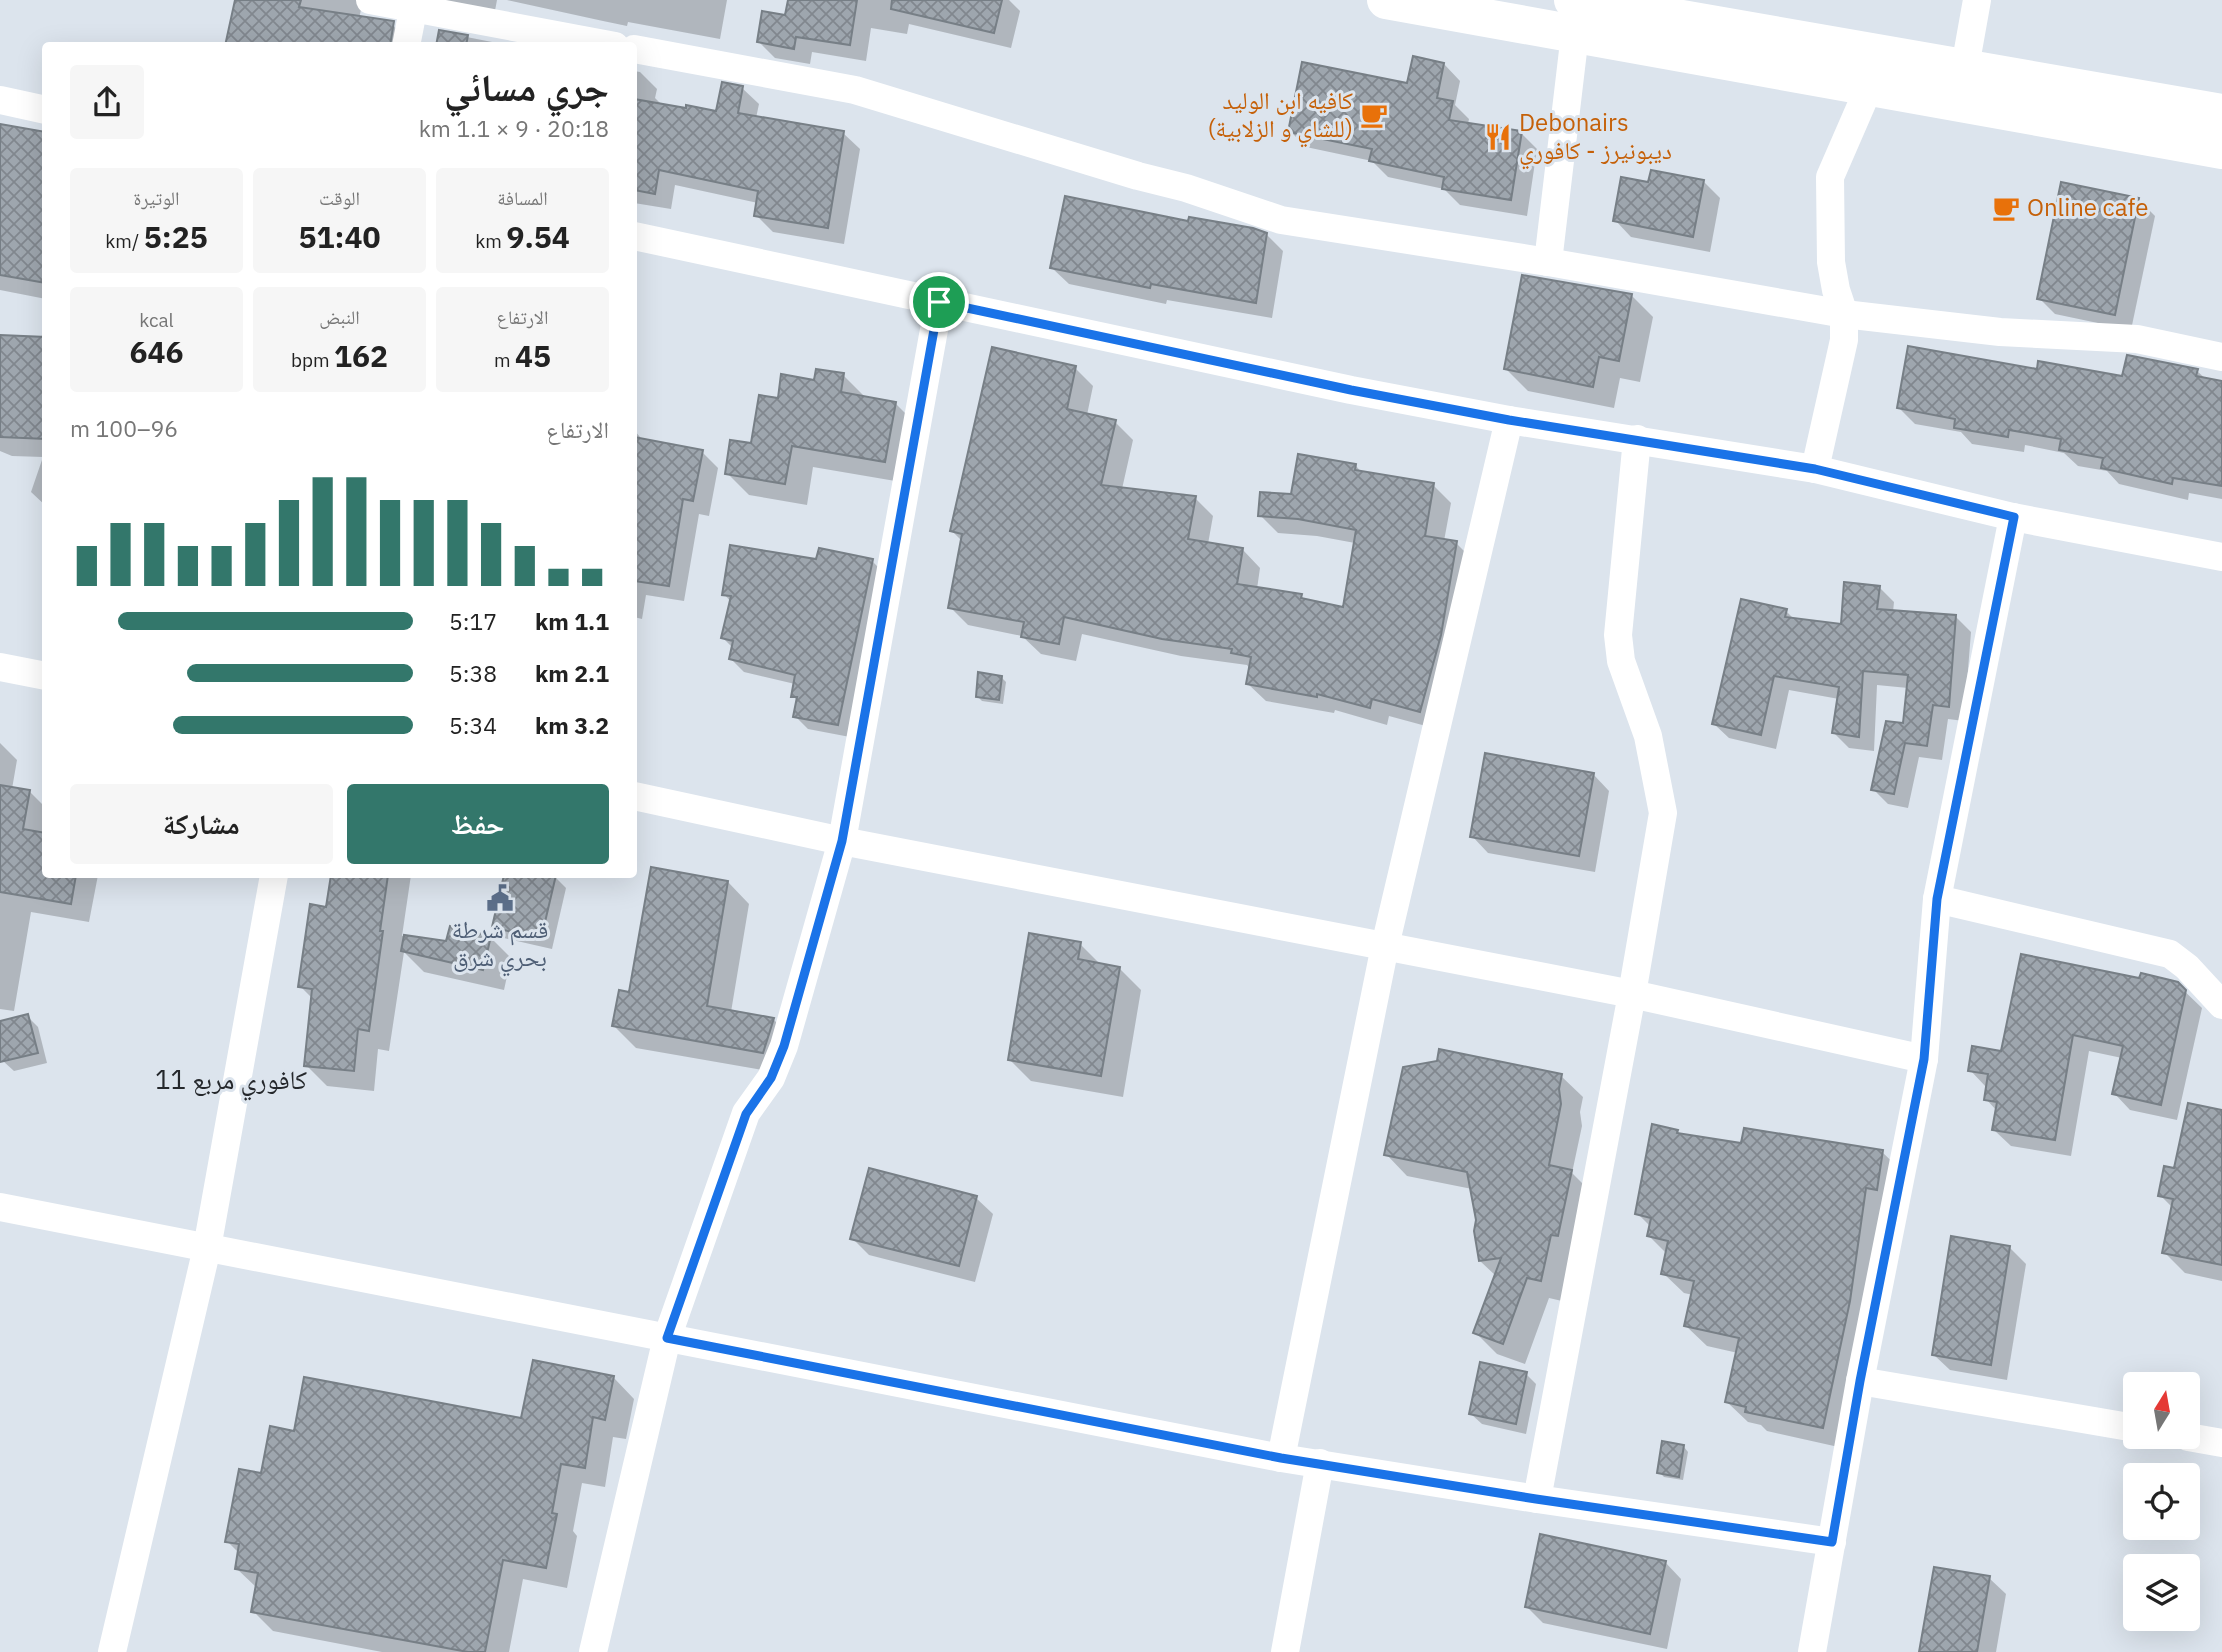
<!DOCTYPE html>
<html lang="ar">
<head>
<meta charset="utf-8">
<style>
  body { margin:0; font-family:"IBM Plex Sans","Noto Naskh Arabic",sans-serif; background:#f6f6f6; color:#222; direction:rtl; height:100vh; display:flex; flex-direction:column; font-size:26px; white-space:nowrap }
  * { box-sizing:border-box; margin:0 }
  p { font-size:23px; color:#767676 }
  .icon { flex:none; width:38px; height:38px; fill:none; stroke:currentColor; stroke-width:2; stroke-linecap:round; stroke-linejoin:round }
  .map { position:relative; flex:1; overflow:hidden; direction:ltr }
  .panel { position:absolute; left:42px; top:42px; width:595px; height:836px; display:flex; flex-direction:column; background:#fff; border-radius:7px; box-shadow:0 7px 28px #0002; direction:rtl }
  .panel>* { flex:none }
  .needle { width:46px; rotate:11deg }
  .tools { position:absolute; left:2123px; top:1372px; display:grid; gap:14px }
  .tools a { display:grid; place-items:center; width:77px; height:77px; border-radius:7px; background:#fff; box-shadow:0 7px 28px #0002; font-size:35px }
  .pin { position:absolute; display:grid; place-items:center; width:60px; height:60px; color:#fff; margin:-30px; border:4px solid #fff; border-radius:50%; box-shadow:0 2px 7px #0007 }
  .round { display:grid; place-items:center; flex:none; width:74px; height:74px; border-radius:7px; background:#f6f6f6 }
  .overview { display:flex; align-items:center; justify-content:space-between; height:119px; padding:0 28px }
  h1 { font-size:38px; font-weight:700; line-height:52px }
  .stats { display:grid; grid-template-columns:repeat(3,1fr); gap:10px; height:119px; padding:7px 28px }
  .stats div { display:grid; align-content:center; border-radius:7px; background:#f6f6f6; text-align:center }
  .stats b { font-size:30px; font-weight:700 }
  .stats small { font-size:19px; font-weight:400 }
  .stats p { font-size:19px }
  .chart { height:196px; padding:14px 28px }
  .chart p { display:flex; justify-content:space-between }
  .chart svg { width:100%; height:126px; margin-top:7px; stroke:#33776b; stroke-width:6 }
  .primary-button { display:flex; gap:14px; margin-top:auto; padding:14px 28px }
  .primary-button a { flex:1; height:80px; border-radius:7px; background:#33776b; color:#fff; font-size:28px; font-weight:700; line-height:80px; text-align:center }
  .primary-button a+a { background:#f6f6f6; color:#222 }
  ul { padding:0 28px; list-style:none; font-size:23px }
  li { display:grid; grid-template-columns:112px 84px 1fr; align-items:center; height:52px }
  li i { height:18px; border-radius:9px; background:#33776b }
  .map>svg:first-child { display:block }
</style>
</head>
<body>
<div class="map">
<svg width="2222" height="1652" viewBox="0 0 2222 1652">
  <defs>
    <pattern id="building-cross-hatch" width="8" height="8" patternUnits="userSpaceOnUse" patternTransform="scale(1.75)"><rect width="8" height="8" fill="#9ea6ae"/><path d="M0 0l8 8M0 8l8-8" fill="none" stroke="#81878e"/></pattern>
  </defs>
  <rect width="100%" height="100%" fill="#dce4ed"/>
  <!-- shadow -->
  <g fill="#0003">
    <path d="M237,0h126l-4,19 34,6 19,21h-185z"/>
    <path d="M439,0h58l-4,21z"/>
    <path d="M507,0h220l-7,39 -92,-17 -1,4 -24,-5z"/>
    <path d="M789,0h220l11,11 -9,37 -102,-24 -2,10 -36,-6 -5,33 -54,-9 -2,12 -35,-6 -16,-16 28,-25z"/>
    <path d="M441,32l72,14h-75z"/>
    <path d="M1444,64l16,17 -5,24 14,14 -1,5 53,9 16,16 -10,67 -67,-11 -16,-16 -56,-12 -16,-16 -66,-14 -16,-16 118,-46z"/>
    <path d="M634,71l6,1 17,17 -2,9 8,8 54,7 25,-25 17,16 -3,14 87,15 17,16 -16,95 -71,-12 -17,-17 2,-12 -83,-18 -4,24 -37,-6z"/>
    <path d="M0,125l46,9v165l-46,-9z"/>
    <path d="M1704,182l16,16 -10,54 -79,-15 -16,-17 35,-36z"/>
    <path d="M2138,199l17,17 -24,114 -76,-16 -16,-16z"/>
    <path d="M1190,223l76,11 17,17 -11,67 -105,-18 -1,4 -97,-20 -17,-16z"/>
    <path d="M1631,295l22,22 -13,65 -20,-4 -6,30 -86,-17 -22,-22z"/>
    <path d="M46,317v189l-15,-14 12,-35 -31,-1 -12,-5v-114l41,2z"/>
    <path d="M1075,368l18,18 -6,29 28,7 18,18 -11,49 73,9 18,18 -5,28 35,6 17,18 -3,21 44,7 5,5 39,8 10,-66 -38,-7 -39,-3 -18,-18 32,-19 64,-30 7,8 70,11 18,18 -7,38 12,2 18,18 -37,168 -48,-13 -2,9 -52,-15 -1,3 -68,-12 -18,-17 2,-15 -3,-4 -66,-9 -99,-22 -6,27 -35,-7 -19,-18 -54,-11 -18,-18 12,-66 -10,-10z"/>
    <path d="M2038,371l85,7 74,-7 10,9 15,3v116l-33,-6 -1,7 -69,-16 -12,-13 -29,-5 -14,-13 -39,-8 -1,7 -52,-8 -11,-12 -46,-8 -16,-16z"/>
    <path d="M843,375l22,22 30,6 22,22 -10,58 -94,-16 -6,38 -58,-10 -22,-22 25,-28 27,-45z"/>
    <path d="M634,430l6,7 -1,3 63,12 16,16 -9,48 -10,-2 -15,87 -38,-6 -4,24 -8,-2z"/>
    <path d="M818,561h54l13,13 -35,163 -42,-8 -13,-13 3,-15 -5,-5 2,-12 -51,-12 -13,-13 2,-11 -11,-11 9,-35 -7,-8z"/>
    <path d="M1879,587l15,15 -1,10 63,5 15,15 -7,89 -16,-2 -6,41 -23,-3 -11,51 -20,-4 -15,-15 32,-64 3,-37 -31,-3 -3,66 -25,-3 -15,-15 5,-34 -50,-9 -13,59 -47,-11 -15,-14 72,-113 9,9 47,6z"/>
    <path d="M1001,677l5,5 -3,22 -21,-3 -5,-5z"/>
    <path d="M0,743l17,17 -5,29 18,3 16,16 -2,26 2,41h52l-9,47 -58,-10 -17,99 -14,-2z"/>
    <path d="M1593,774l16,17 -14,81 -107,-19 -16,-17z"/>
    <path d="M332,875h79l-9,61 46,7 42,-6 21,21 -7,32 -80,-18 -20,-20 -15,99 -11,-2 -4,42 -47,-5 -21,-21 7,-66 -13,-13 27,-77z"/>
    <path d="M505,875h41l9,2 11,11 -14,61 -48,-11 -10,-11z"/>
    <path d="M728,882l21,22 -18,108 42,7 22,22 -10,33 -149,-26 -22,-22 17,-32z"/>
    <path d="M1080,944l21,21 18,3 22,22 -18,107 -92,-16 -22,-22z"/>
    <path d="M2141,980l36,4 25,24 -25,112 -47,-10 -16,-17 8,-35 -33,-7 -18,105 -60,-10 -17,-16 3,-19 -11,-12v-12l-16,-17z"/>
    <path d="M27,1016l11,11 9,36 -33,8 -11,-10 -3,-13v-25z"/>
    <path d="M1561,1076l22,21 -3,15 2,14 -10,47 20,20 -30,108 -13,-3 -24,66 -28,-10 -22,-22 21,-56 -16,-15 -2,-41 -6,-31 -65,-13 -21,-22z"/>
    <path d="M2222,1112v169l-37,-8 -21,-21 9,-44 -13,-13 16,-25z"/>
    <path d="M1677,1131l4,4 62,10 139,7 21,20 -60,276 -76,-17 -6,-6 -13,-3 -21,-20 11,-49 -31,-7 -21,-20 7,-31 -9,-2 -21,-20 4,-19 -18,-18 2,-9 -14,-14z"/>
    <path d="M976,1198l17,16 -18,68 -106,-27 -17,-17z"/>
    <path d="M2010,1248l16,16 -19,116 -57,-10 -17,-16z"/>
    <path d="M1526,1374l10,10 -10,50 -44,-10 -11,-10z"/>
    <path d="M614,1378l20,21 -8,40 -13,-2 -8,50 -23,-4 -9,48 4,5 -10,52 -44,-9 -14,73h-127l-109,-21 -20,-20 4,-23 -21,-20 3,-15 -12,-12 35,-66 33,-42 227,-13z"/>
    <path d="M1684,1447l4,5 -5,28 -19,-3 -5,-5z"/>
    <path d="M1665,1562l16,17 -14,70 -124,-26 -16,-16z"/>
    <path d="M1989,1578l17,16 -10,58h-75z"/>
  </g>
  <!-- building -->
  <g fill="url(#building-cross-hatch)" stroke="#777f86" stroke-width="2">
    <path d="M235,0h66l-2,7 95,14 -4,25h-165z"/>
    <path d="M788,0h69l-7,45 -54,-8 -2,12 -37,-7 5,-31 23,4z"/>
    <path d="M892,0h110l-8,33 -103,-24z"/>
    <path d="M439,30l29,5 -2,11h-30z"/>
    <path d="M1413,56l31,7 -7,35 16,3 -4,19 73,11 -11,69 -69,-11 2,-12 -75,-16 3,-12 -84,-17 14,-70 105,21z"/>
    <path d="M722,82l21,4 -5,27 106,18 -16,97 -74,-12 4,-25 -99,-21 -4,24 -21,-4v-91l52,9v-3l30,6z"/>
    <path d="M0,124l46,8v151l-46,-8z"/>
    <path d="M1651,170l53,10 -11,57 -80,-16 8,-44 27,5z"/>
    <path d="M2061,182l78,16 -24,117 -78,-16z"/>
    <path d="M1065,196l123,25 1,-4 64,11 14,5 -11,70 -105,-19 -1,4 -100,-20z"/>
    <path d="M1522,275l110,19 -13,67 -20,-4 -6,30 -89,-18z"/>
    <path d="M0,335l46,2v102l-46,-2z"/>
    <path d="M1908,346l129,23 1,-8 84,15 5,-21 71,14 -2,7 26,5v105l-49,-8 -1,6 -71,-16 2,-10 -44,-8 2,-11 -52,-9 -1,7 -54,-9 1,-9 -58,-11z"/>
    <path d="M992,347l84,19 -9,43 49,11 -15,65 95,11 -8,43 55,9 -6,36 65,10 -1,4 42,9 13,-77 -58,-11 -40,-3 2,-24 31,2 7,-40 58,10 -1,6 79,13 -9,53 32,5 -16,94 -21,77 -48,-13 -2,9 -53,-14v3l-71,-13 5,-27 -20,-4 1,-4 -70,-10 -98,-22 -5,27 -38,-7 3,-15 -76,-14 14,-74 -12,-3z"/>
    <path d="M816,369l28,4 -3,19 55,10 -11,60 -93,-16 -7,38 -60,-10 5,-34 21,3 8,-48 19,3 3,-24 33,6z"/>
    <path d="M634,437l69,13 -10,51 -10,-2 -14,87 -35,-5z"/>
    <path d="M730,545l86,14 3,-11 54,11 -35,166 -45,-8 4,-20h-6l4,-22 -66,-16 4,-18 -12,-3 10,-42 -9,-1z"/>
    <path d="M1844,582l36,4 -3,23 79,6 -7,92 -16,-2 -6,41 -22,-3 -11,51 -23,-4 15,-69 17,2 5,-48 -45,-4 -4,66 -27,-4 7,-46 -65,-11 -13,59 -49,-11 29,-125 46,10 -2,8 56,7z"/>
    <path d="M978,672l24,4 -3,24 -23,-3z"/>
    <path d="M1485,753l109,20 -15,83 -109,-19z"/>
    <path d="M0,785l30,5 -7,39 23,4v42h30l-5,29 -71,-12z"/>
    <path d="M651,867l77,14 -21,125 67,12 -11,35 -151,-27 7,-36 10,2z"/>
    <path d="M331,875h57l-8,56h3l-14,100 -11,-2 -4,42 -50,-5 8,-77 -14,-2 12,-83 16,3z"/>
    <path d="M504,875h52l-15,64 -49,-12z"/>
    <path d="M450,926l41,10 -8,34 -82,-19 3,-16 42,6z"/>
    <path d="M1029,933l52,9 -3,17 42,8 -19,109 -93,-16z"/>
    <path d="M2021,954l118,24 2,-5 37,9 8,8 -25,115 -49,-11 11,-48 -50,-11 -18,105 -63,-10 5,-28 -13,-2 4,-26 -20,-3 4,-25 29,5z"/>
    <path d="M28,1014l10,39 -38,9v-41z"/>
    <path d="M1439,1049l123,25 -3,15 2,15 -12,61 23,5 -14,66 -7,-1 -10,46 -14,-3 -24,66 -30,-11 28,-75 -22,3 -5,-30 2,-11 -9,-48 -83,-17 19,-88 34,-6z"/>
    <path d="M2188,1103l34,7v155l-60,-12 11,-54 -15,-3 6,-30 10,2z"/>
    <path d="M1652,1124l26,6 -1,3 64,10 3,-15 139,22 -6,40 -11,-2 -16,113 -27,127 -78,-16 1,-5 -21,-5 14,-64 -55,-12 10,-45 -33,-7 7,-33 -21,-5 4,-18 -16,-4z"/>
    <path d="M869,1168l108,28 -18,70 -109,-27z"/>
    <path d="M1951,1236l59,10 -19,119 -59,-10z"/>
    <path d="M533,1360l81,16 -9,44 -12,-3 -8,51 -24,-4 -9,49 5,1 -11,54 -43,-8 -18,92h-17l-217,-40 7,-39 -23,-4 4,-25 -14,-2 14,-73 22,4 9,-47 24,5 10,-54 217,41z"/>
    <path d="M1480,1362l47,10 -11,52 -47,-10z"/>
    <path d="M1662,1441l22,4 -5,32 -22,-4z"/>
    <path d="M1540,1534l126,27 -16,73 -125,-27z"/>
    <path d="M1934,1567l56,9 -13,76h-58z"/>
  </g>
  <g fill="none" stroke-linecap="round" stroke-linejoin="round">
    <!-- street -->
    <g stroke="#fff" stroke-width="28">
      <path d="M370,0l245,46"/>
      <path d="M406,46l9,-46"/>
      <path d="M634,49l221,41 283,86 48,12 95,32 267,42 296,52 156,18 137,7 85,18"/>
      <path d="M1949,79l16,-12 12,-67"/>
      <path d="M0,100l46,10"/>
      <path d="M634,236l717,154 158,30 306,49 198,48 209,40"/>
      <path d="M1548,262l27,-228"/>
      <path d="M1815,469l29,-129v-26l-8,-24 -5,-28 -1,-85 40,-92"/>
      <path d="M0,667l46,9"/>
      <path d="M634,796l208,45 790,153 292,65"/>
      <path d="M1937,899l233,55 17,13 35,38"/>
      <path d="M0,1207l1281,251 256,41 295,43"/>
      <path d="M1860,1381l275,47"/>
      <path d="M2188,1437l34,6"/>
      <path d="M1281,1458l104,-512 124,-526"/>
      <path d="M1537,1499l95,-505 31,-181 -15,-77 -27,-75 -3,-26 19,-196"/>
      <path d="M112,1652l95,-404 67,-373"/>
      <path d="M593,1652l74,-314 79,-225 25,-35 13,-32 58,-205 97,-539"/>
      <path d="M1285,1652l35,-189"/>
      <path d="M1812,1652l48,-271 64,-322 13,-160 76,-382"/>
    </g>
    <!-- secondary -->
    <g stroke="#fff" stroke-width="38">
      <path d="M1386,0l836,150"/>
      <path d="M1573,0l649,113"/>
    </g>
  </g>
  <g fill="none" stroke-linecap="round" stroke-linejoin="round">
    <defs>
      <path id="route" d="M939,302l412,88 158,30 306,49 199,48 -77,382 -13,160 -64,322 -28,161 -296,-43 -255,-41 -614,-120 79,-224 25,-36 13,-32 58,-205z"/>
    </defs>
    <!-- route casing -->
    <use href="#route" stroke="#fff" stroke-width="14"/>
    <!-- route -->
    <use href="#route" stroke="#1a73e8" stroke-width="9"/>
  </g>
  <!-- icons -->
  <defs>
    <symbol id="cafe-bare" viewBox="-9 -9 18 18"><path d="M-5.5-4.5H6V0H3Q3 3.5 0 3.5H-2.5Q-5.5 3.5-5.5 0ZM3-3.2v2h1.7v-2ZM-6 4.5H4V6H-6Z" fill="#e8710a" stroke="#dce4ed" stroke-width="2.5" paint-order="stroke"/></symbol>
    <symbol id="restaurant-bare" viewBox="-9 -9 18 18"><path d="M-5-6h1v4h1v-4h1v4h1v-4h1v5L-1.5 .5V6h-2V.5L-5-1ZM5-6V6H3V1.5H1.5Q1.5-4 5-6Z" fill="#e8710a" stroke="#dce4ed" stroke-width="2.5" paint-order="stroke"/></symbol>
    <symbol id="civic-bare" viewBox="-9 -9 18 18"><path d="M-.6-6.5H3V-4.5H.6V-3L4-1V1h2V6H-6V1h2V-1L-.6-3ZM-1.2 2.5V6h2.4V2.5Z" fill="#5c6f8a" stroke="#dce4ed" stroke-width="2.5" paint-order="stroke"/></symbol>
  </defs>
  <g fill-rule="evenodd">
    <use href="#cafe-bare" x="1355" y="96" width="38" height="38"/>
    <use href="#restaurant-bare" x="1479" y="118" width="38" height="38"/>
    <use href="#cafe-bare" x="1987" y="189" width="38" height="38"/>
    <use href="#civic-bare" x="481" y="879" width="38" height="38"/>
  </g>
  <g text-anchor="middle" stroke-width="6" stroke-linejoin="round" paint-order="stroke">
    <!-- food labels -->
    <g font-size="24" fill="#c56008" stroke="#dce4ed" text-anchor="start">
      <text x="1353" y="109" text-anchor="end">كافيه ابن الوليد<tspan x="1353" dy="28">(للشاي و الزلابية)</tspan></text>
      <text x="1519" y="131">Debonairs<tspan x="1519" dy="28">ديبونيرز - كافوري</tspan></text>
      <text x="2027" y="216">Online cafe</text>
    </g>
    <!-- service labels -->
    <g font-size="24" fill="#4e5e75" stroke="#dce4ed">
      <text x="500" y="938">قسم شرطة<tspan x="500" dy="28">بحري شرق</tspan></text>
    </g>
    <!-- neighbourhood labels -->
    <g font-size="26" fill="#25282c" stroke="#dce4ed">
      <text x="231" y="1089">كافوري مربع 11</text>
    </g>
  </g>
</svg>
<div class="tools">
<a><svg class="needle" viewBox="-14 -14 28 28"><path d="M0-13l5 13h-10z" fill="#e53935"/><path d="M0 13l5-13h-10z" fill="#767676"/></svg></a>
<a><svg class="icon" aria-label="locate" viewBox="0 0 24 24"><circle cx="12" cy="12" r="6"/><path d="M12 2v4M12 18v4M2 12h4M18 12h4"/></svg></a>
<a><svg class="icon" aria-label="layers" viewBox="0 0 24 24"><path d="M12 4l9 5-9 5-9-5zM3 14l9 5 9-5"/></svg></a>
</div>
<div class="pin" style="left:939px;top:302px;background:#1e9e55"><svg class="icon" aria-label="arrive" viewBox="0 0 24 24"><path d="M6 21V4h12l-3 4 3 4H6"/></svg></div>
<section class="panel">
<div class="overview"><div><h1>جري مسائي</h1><p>20:18 · 9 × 1.1 km</p></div><a class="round"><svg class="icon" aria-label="share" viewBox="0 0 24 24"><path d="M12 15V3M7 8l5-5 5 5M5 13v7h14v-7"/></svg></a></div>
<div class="stats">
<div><p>المسافة</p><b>9.54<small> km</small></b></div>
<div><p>الوقت</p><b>51:40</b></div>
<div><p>الوتيرة</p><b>5:25<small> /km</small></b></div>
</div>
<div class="stats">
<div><p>الارتفاع</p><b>45<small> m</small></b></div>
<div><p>النبض</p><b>162<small> bpm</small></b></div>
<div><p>kcal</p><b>646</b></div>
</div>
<div class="chart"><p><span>الارتفاع</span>96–100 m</p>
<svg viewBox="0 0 160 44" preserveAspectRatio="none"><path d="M5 44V30M15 44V22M25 44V22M35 44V30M45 44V30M55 44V22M65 44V14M75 44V6M85 44V6M95 44V14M105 44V14M115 44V14M125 44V22M135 44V30M145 44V38M155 44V38"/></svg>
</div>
<ul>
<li><b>1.1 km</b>5:17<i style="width:86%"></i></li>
<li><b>2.1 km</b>5:38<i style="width:66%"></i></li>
<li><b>3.2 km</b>5:34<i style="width:70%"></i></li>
</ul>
<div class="primary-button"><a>حفظ</a><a>مشاركة</a></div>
</section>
</div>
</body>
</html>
